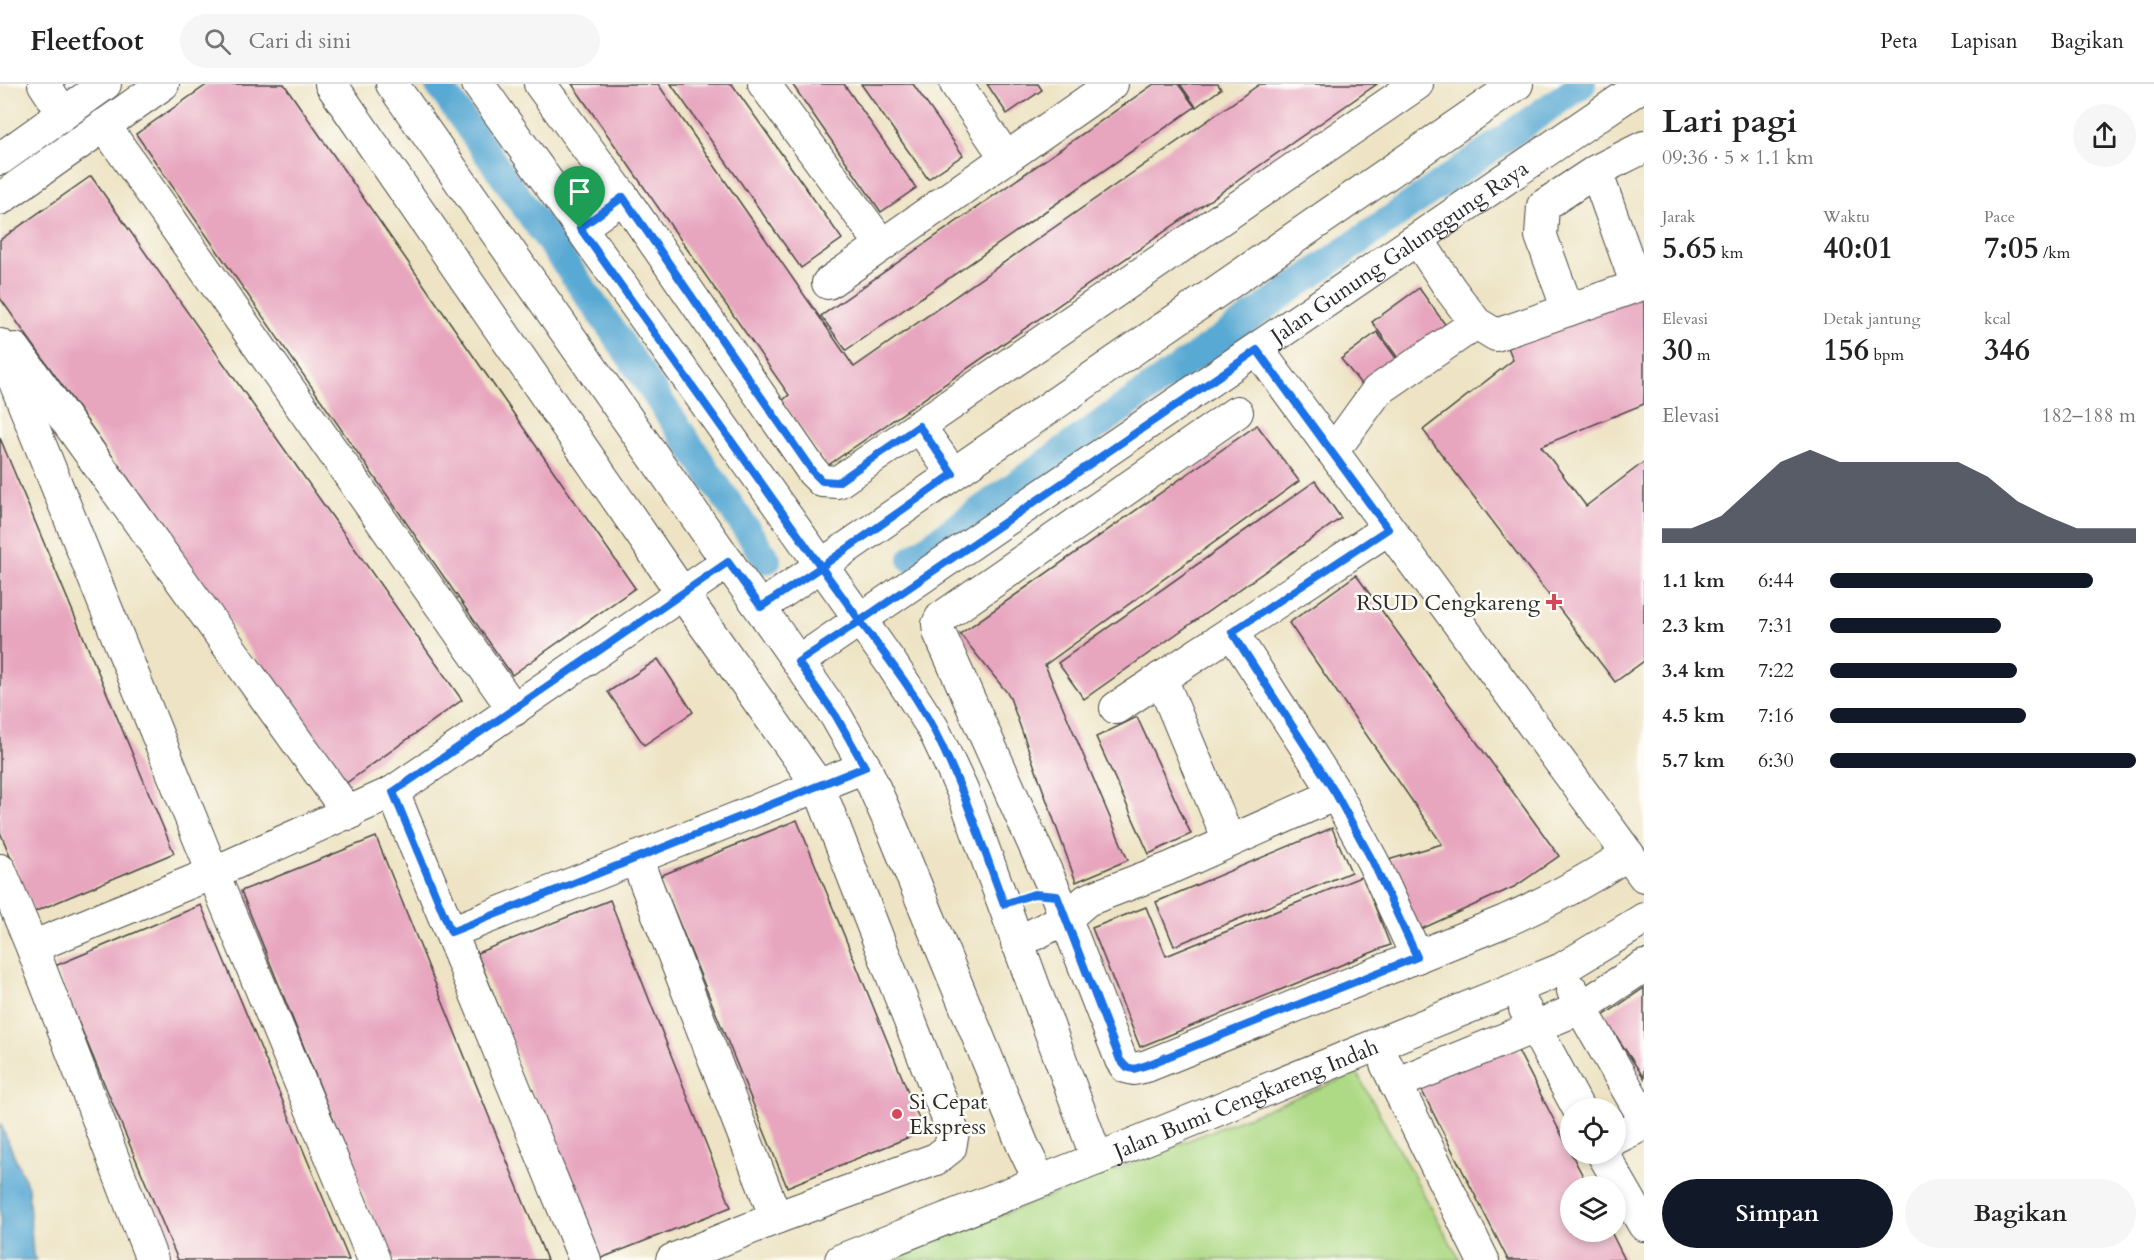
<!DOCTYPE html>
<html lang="id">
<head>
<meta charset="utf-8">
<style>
  body { margin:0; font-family:Cardo,serif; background:#f6f6f6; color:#222; height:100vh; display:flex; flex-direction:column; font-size:22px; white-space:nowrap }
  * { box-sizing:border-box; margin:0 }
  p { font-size:20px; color:#767676 }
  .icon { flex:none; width:33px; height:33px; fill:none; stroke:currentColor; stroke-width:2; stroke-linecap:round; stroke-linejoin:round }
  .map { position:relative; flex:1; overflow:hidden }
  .sheet { display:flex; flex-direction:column; background:#fff; width:510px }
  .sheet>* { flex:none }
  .tools { position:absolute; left:1560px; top:1014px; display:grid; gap:12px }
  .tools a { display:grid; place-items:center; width:66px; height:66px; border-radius:50%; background:#fff; box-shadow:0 3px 9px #0003; font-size:30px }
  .pin { position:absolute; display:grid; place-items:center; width:51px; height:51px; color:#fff; margin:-62px -26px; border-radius:50% 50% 50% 0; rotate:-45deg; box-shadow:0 0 6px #0007 }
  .pin .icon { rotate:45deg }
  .round { display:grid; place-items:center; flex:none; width:63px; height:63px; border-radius:32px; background:#f6f6f6 }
  .head { display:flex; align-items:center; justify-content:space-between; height:102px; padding:0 18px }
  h1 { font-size:33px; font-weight:800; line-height:45px }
  .stats { display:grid; grid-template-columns:repeat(3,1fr); gap:9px; height:102px; padding:6px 18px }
  .stats div { display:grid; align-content:center }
  .stats b { font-size:30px; font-weight:800 }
  .stats small { font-size:16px; font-weight:400 }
  .stats p { font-size:16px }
  .chart { height:168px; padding:12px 18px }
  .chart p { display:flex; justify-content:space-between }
  .chart svg { width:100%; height:108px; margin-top:6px; fill:#111827; opacity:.7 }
  .primary-button { display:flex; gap:12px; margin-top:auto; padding:12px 18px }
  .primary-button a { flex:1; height:69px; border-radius:36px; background:#111827; color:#fff; font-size:24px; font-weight:800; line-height:69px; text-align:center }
  .primary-button a+a { background:#f6f6f6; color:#222 }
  ul { padding:0 18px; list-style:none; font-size:20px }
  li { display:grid; grid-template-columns:96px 72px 1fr; align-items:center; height:45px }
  li i { height:15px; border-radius:8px; background:#111827 }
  header { display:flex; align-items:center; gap:36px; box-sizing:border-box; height:84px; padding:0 30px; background:#fff; border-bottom:2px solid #e0e0e0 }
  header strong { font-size:28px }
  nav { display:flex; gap:33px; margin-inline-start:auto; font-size:21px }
  .search { width:420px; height:54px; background:#f6f6f6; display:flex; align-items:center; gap:15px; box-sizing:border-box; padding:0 21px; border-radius:33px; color:#767676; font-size:22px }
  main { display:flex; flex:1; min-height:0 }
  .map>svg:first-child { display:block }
</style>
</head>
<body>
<header>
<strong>Fleetfoot</strong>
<div class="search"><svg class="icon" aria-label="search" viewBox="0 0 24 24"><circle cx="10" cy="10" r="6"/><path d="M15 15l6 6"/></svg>Cari di sini</div>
<nav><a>Peta</a><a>Lapisan</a><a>Bagikan</a></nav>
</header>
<main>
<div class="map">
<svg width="1644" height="1176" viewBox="0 0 1644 1176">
  <rect width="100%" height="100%" fill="#fdfcf7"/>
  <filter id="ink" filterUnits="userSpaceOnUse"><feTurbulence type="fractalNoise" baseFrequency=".0167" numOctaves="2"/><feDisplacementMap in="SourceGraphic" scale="12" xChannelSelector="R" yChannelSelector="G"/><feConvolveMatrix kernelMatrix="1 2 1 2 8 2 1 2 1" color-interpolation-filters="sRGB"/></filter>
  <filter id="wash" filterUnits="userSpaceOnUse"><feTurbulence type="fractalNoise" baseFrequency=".008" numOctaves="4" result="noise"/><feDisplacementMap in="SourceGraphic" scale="24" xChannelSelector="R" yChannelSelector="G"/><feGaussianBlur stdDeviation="1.35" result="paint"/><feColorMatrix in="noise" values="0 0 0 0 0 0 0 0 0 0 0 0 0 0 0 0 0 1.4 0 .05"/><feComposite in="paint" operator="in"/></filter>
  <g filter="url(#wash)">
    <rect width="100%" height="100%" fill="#eee4c5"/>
    <!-- green -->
    <path fill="#aed985" stroke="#6c8258" stroke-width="1.5" d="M1357,989l103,187h-571z"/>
    <!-- water -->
    <path fill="#59a9d3" stroke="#426a7f" stroke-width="1.5" d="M0,1039l28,64 5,68 4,5h-37z"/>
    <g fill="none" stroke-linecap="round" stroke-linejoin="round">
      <!-- canal -->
      <g stroke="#59a9d3" stroke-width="28">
        <path d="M438,0l172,243 157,233"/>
        <path d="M912,475l241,-173 429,-302"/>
      </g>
    </g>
    <g id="blocks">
      <!-- building -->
      <g fill="#e7a5be">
        <path d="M208,0h76l351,504 -123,87 -376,-541z"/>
        <path d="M572,0h86l196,283 406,-283h117l-550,382 -45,-65 7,-6z"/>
        <path d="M671,0h61l110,155 -41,29z"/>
        <path d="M792,0h52l72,104 -35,24z"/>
        <path d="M861,0h52l50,71 -35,24z"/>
        <path d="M987,0h51l4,6 -35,24z"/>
        <path d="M1154,0h24l17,23 -349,243 -25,-34z"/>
        <path d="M1180,0h38l3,5 -25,18z"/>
        <path d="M91,92l371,524 -117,84 -345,-486v-58z"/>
        <path d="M1419,204l33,46 -47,34 -33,-46z"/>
        <path d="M1644,208v112l-103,42 45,60 58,-44v199l-29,21 -192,-252 90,-70 -7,-18z"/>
        <path d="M1377,248l19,26 -35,26 -20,-25z"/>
        <path d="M1257,341l42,56 -254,184 83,195 -52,22 -67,-187 -49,-61z"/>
        <path d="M0,354l174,415 -140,59 -34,-80z"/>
        <path d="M1315,397l26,37 -257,181 -26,-36z"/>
        <path d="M1356,491l203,281 -43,30 -99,45 -29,-71 54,-16 -153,-221z"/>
        <path d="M658,575l35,53 -49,33 -36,-53z"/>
        <path d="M1137,633l54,117 -42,20 -53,-117z"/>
        <path d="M797,736l127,311 -137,56 -127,-311z"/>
        <path d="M1332,744l19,44 -177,74 -18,-44z"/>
        <path d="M376,753l171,423h-157l-149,-369z"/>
        <path d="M1363,792l27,69 -250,102 -48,-119 54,-21 20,49z"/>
        <path d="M610,816l121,307 -132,52 -122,-306z"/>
        <path d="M201,821l148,355h-171l-123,-294z"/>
        <path d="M1644,904v90l-41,-62z"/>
        <path d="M1512,955l76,147h-18v46h41l14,28h-117l-88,-173z"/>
      </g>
    </g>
  </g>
  <g filter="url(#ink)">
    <use href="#blocks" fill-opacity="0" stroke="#484742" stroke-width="1.5"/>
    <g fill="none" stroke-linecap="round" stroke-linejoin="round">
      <defs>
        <g id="minor">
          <path d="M44,0l19,29"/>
          <path d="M331,0l351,509 136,192 135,347 -3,16 -14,11 -160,59 -104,42"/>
          <path d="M392,0l444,632 29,51 28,63 130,316 17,35"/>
          <path d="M478,0l413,579 42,65 29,62 135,369"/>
          <path d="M540,0l83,113 190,275 9,9 16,1 579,-398"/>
          <path d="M764,0l118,161"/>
          <path d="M956,0l50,74"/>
          <path d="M104,41l410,585"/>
          <path d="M0,75l105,-75"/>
          <path d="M1596,87l41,115"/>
          <path d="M0,115l163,-115"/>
          <path d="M580,144l43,-31"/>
          <path d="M1418,156l33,50 25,33 20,12 141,-49 7,-4"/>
          <path d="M828,199l284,-199"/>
          <path d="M1568,226l-27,-74 2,-30 53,-35 48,-24"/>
          <path d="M0,261l213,528 161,387"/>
          <path d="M15,265l334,465"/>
          <path d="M1258,266l386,526"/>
          <path d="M1237,328l-296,206 -3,6 1,8 118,264 64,164 5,7 8,2 13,-3 358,-145c43,-19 83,-41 123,-67"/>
          <path d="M919,342l34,48"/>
          <path d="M1329,364l14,-10 34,-47 99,-68"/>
          <path d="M761,523l756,-523"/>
          <path d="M1232,548l104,162 37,68 44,95"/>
          <path id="s1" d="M798,578l846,-578"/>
          <path d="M1161,594l68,163"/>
          <path d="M1116,624l272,-179"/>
          <path d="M393,708l192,468"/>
          <path d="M636,774l140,360"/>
          <path d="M0,786l32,77 120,313"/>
          <path d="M451,848l414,-165"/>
          <path d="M1017,859l49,-25 21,-18 81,-31 168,-75"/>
          <path d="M32,863l181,-74 180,-81 335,-230"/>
          <path d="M1573,907l8,17 63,110"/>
          <path d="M1525,925l53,99"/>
          <path d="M1386,980l97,196"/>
          <path d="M1395,1000l186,-76 63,-42"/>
          <path d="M1616,1054l28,-14"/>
          <path d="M1603,1070l41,71"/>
          <path id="s2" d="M841,1176l256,-101 465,-190 82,-50"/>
        </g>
      </defs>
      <!-- minor casing -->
      <use href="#minor" stroke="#484742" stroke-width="34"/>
      <!-- minor -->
      <use href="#minor" stroke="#fff" stroke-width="32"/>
    </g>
  </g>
  <g fill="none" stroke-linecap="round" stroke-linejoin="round" filter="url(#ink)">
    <defs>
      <path id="route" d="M580,144l241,339 -60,40 -33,-45 -335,230 58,140 414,-165 -29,-51 -38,-54 62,-41c25,34 55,71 74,109 29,56 48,115 70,174l30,-10 23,2 63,164 6,7 8,2 13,-4 270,-108 -44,-95 -37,-68 -104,-162 156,-103 -131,-179 -397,271 -39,-54 132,-93 -34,-48 -81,56 -16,-1 -9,-9 -190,-275 -43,31"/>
    </defs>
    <!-- route casing -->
    <use href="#route" stroke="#fff" stroke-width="12"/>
    <!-- route -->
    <use href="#route" stroke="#1a73e8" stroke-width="8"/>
  </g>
  <!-- markers -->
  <g fill="#d1495b" stroke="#fdfcf7" stroke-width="2">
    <path d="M1551 509h6v6h6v6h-6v6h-6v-6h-6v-6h6z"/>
    <circle cx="897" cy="1030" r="6"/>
  </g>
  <g text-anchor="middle" stroke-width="5" stroke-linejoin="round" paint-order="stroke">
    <!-- street labels -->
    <g font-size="22" fill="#2b2b2b" stroke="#fdfcf7">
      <text dy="8" stroke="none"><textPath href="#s1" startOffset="728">Jalan Gunung Galunggung Raya</textPath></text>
      <text dy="8" stroke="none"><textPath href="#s2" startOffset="436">Jalan Bumi Cengkareng Indah</textPath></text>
    </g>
    <!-- poi labels -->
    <g font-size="22" fill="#2b2b2b" stroke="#fdfcf7" text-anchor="end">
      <text x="1540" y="526">RSUD Cengkareng</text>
      <text x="909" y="1025" text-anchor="start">Si Cepat<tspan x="909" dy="25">Ekspress</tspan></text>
    </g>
  </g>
</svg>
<div class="tools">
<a><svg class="icon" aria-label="locate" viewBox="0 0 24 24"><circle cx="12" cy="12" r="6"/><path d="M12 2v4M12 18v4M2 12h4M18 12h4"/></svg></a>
<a><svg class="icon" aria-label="layers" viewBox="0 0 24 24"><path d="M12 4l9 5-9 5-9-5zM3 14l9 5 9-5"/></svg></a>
</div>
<div class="pin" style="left:580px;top:144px;background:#1e9e55"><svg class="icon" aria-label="arrive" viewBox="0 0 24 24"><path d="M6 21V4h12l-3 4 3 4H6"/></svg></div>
</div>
<section class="sheet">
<div class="head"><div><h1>Lari pagi</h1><p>09:36 · 5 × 1.1 km</p></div><a class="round"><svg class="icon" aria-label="share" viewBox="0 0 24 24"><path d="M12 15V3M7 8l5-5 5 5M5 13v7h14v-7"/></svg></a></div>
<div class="stats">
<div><p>Jarak</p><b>5.65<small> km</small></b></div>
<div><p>Waktu</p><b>40:01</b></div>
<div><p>Pace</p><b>7:05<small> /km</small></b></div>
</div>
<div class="stats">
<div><p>Elevasi</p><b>30<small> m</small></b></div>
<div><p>Detak jantung</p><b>156<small> bpm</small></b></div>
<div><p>kcal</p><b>346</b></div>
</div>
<div class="chart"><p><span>Elevasi</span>182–188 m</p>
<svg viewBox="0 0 160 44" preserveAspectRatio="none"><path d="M0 44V38L10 38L20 33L30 22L40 11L50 6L60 11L70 11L80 11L90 11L100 11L110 17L120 27L130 33L140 38L150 38L160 38V44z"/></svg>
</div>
<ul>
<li><b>1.1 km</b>6:44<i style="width:86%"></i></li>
<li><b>2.3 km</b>7:31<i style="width:56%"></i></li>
<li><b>3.4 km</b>7:22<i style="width:61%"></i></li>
<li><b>4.5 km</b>7:16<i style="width:64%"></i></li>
<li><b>5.7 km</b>6:30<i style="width:100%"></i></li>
</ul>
<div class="primary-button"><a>Simpan</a><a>Bagikan</a></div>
</section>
</main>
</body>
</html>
